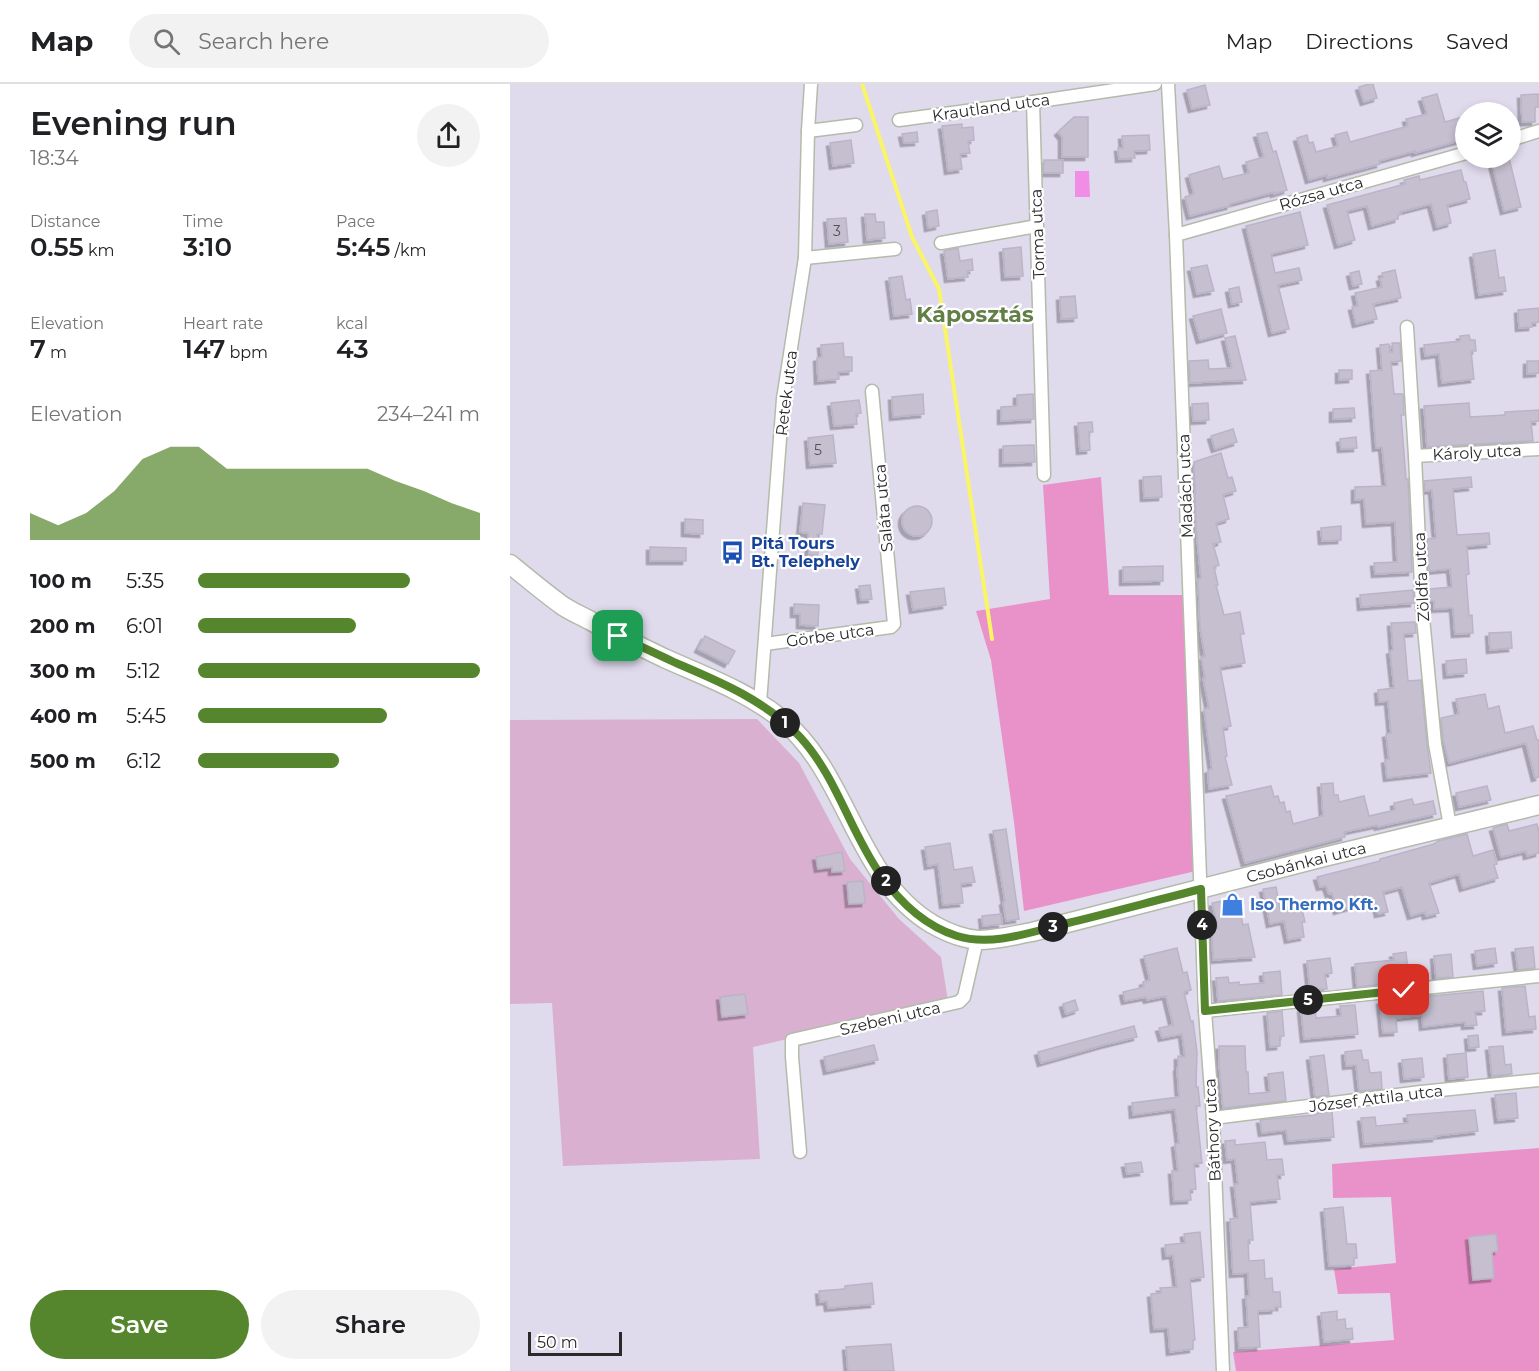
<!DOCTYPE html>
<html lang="en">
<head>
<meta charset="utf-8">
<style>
  body { margin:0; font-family:Montserrat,sans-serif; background:#f2f2f2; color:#202124; height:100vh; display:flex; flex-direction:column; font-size:22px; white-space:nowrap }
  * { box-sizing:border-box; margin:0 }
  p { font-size:20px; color:#757577 }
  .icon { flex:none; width:33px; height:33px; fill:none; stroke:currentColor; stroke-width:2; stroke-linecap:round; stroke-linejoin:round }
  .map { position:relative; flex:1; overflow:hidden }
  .side { display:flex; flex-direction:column; background:#fff; width:510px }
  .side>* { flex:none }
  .controls { position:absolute; left:945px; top:18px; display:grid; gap:12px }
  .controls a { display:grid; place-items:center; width:66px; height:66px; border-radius:50%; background:#fff; box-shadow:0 3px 9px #0003; font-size:30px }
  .scale { position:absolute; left:18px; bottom:15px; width:94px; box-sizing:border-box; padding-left:6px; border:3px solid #2a2a2a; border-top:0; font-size:16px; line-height:21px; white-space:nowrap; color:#2a2a2a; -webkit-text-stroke:4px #fff; paint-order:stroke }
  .pin { position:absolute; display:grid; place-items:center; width:51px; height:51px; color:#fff; margin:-26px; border-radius:12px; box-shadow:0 3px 9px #0006 }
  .km { position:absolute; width:30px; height:30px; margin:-15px; border-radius:50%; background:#222; color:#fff; font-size:16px; line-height:30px; text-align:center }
  .round { display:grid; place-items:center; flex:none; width:63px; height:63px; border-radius:32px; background:#f2f2f2 }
  .head { display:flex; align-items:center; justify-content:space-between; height:102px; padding:0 30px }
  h1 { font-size:33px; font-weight:600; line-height:45px }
  .stats { display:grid; grid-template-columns:repeat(3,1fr); gap:9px; height:102px; padding:6px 30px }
  .stats div { display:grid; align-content:center }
  .stats b { font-size:26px; font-weight:600 }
  .stats small { font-size:16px; font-weight:400 }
  .stats p { font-size:16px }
  .chart { height:168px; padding:12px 30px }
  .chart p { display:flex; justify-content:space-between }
  .chart svg { width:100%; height:108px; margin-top:6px; fill:#55852c; opacity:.7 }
  .action { display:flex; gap:12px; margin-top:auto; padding:12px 30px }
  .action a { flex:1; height:69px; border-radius:36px; background:#55852c; color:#fff; font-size:24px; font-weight:600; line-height:69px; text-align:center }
  .action a+a { background:#f2f2f2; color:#202124 }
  ul { padding:0 30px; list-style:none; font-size:20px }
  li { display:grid; grid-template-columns:96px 72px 1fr; align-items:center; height:45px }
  li i { height:15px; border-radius:8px; background:#55852c }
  header { display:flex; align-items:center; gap:36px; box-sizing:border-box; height:84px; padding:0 30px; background:#fff; border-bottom:2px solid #e0e0e0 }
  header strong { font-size:28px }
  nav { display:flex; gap:33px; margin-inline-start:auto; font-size:21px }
  .search { width:420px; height:54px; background:#f2f2f2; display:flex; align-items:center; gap:15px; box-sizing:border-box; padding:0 21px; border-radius:33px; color:#757577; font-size:22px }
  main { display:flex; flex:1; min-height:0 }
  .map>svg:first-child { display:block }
</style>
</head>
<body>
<header>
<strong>Map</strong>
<div class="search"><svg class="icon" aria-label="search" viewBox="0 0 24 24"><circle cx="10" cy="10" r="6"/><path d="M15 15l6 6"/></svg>Search here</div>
<nav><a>Map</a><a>Directions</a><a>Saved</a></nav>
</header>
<main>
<section class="side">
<div class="head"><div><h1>Evening run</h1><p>18:34</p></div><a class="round"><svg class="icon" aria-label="share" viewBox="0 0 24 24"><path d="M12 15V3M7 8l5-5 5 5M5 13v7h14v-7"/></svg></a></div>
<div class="stats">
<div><p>Distance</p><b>0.55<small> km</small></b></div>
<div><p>Time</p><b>3:10</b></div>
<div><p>Pace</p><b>5:45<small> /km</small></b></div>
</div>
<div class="stats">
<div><p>Elevation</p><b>7<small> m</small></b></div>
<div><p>Heart rate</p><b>147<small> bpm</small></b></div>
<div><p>kcal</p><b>43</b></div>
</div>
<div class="chart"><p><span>Elevation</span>234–241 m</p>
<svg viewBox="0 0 160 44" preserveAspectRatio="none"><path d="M0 44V33L10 38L20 33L30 24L40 11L50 6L60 6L70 15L80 15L90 15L100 15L110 15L120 15L130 20L140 24L150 29L160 33V44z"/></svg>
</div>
<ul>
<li><b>100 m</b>5:35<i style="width:75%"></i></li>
<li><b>200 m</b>6:01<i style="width:56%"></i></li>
<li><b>300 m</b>5:12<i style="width:100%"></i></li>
<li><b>400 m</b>5:45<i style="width:67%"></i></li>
<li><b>500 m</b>6:12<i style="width:50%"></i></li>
</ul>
<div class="action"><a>Save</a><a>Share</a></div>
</section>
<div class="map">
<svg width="1029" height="1287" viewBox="0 0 1029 1287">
  <defs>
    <filter id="shadow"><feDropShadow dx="-3.5" dy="3.5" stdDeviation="0" flood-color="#0004"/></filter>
  </defs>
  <rect width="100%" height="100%" fill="#e0daed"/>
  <!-- green -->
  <g fill="#e992c9">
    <path d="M591,393l8,118h76l11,276 -172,40 -10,-89 -23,-162 -15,-49 74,-12 -7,-114z"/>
    <path d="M1029,1064v223h-303l-3,-19 161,-12 -4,-47 -52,1 -4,-25 62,-6 -5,-66 -58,1 -1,-34z"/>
  </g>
  <!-- cemetery -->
  <path fill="#d9b0d0" d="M247,635l42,44 51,96 49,60 42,38 7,44 -195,46 7,112 -197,7 -11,-163 -42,1v-284z"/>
  <!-- pitch -->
  <path fill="#f18de4" d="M565,87h14l1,26h-15z"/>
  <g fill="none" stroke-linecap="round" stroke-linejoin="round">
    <!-- stream -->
    <path stroke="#f9f564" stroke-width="4" d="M352,0l50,153 27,52 53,350"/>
  </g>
  <!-- building -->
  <g fill="#c5bfcf" stroke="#bbb4c9" stroke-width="1.5" filter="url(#shadow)">
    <path d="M859,0h4l4,14 -13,4 -5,-15z"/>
    <path d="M695,1l5,20 -18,4 -5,-19z"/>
    <path d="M927,10l8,28 21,-6v23l-33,9 -18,5v-2l-36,10 1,3 -15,4 -38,10v-3l-18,5 -12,-42 10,-3 2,8 4,-1 3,10 22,-6 -3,-11 12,-3 3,10 58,-16 -2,-7 21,-5 -5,-16z"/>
    <path d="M1028,10v13h-3v15h-13l-1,-27z"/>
    <path d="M564,33h14v40h-26v-20l-4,-5z"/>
    <path d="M452,40v4l11,-1 1,13 -6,1 2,12 -10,1 2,15 -14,2 -6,-45z"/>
    <path d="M407,48l1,10 -14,1 -2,-9z"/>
    <path d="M757,48l6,20 3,-1 11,39 -13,4v-2l-44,12v2l-13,3 -27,7 -5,-19 9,-3 -5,-19 30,-9 4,13 26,-6 -3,-11 18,-5 -7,-23z"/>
    <path d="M639,51l1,15 -16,1 1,7 -16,1 -1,-11h5l-1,-12z"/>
    <path d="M341,56l3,23 -21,3 -3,-23z"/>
    <path d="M987,74h12l12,49 -17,4 -13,-52z"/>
    <path d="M534,76h19v13h-20z"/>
    <path d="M951,86l3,12h2l4,17 -23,6 4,18 -14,4 -6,-23 -31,8 1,2 -3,1v4l-26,7 -5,-20 -20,5 8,29 -17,5 -11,-40 78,-21 -1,-4 15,-4 1,4z"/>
    <path d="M427,126l2,16 -11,2 -2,-16z"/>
    <path d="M790,128l8,33 -37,9 4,19 24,-5 3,12 -24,5 11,44 -17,4 -26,-107z"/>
    <path d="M355,130h10l1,8h8l1,16 -18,2z"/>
    <path d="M336,134l2,24 -19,2 -2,-25z"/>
    <path d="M511,163l2,29 -18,1 -2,-28z"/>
    <path d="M448,164l2,13 12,-2 1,11 -6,1 1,6 -20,2 -4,-28z"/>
    <path d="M985,166l4,28 5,-1 2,14 -27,4 -6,-41z"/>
    <path d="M697,181l7,26 -17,3 -6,-26z"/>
    <path d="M885,186l6,28 -28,6 4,15 -21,5 -4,-17 6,-1 -3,-13 27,-6 -2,-9 3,-1 -1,-4z"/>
    <path d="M849,187l3,13 -9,2 -3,-13z"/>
    <path d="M392,192l4,24 4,-1 2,15 -18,2 -5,-38z"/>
    <path d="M729,203l3,15 -10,2 -3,-15z"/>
    <path d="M565,212l2,22 -16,1 -1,-22z"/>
    <path d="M1029,224v14l-7,1v4l-13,1 -1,-18z"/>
    <path d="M711,225l6,24 -27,7 -7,-24z"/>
    <path d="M959,251l1,5h5l1,11h-5l3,28 -32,4 -3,-29 -14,2 -1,-11 36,-4v-5z"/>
    <path d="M725,252l11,44 -56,3 -1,-22 19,-1 1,9 23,-1 -7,-30z"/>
    <path d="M333,259l1,14h8v14l-14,1 1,7 -21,2 -1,-23 5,-1 -1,-12z"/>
    <path d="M882,259h8l1,18 -10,1 3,32h9l1,21h-3l5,64h2l4,93 -37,2 -1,-11 23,-1 -2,-40 -29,2 -2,-25 -9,1v-13l31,-1 -4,-39 -6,1 -6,-77 12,-1 -2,-25 9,-1 1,8h3z"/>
    <path d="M1017,277h12v12l-12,1z"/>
    <path d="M829,286h13v9l-13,1z"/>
    <path d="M413,310l1,20 -31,3 -1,-20z"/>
    <path d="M523,310l1,25 -33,2v-14l16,-1v-11z"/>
    <path d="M349,316l2,13 -5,1 1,10 -23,2 -3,-23z"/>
    <path d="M698,319l1,17 -16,1 -1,-17z"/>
    <path d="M959,319l1,14 35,-2v-3l34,-2v11l-8,1 2,19 -106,6 -3,-41z"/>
    <path d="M844,324l1,10 -22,1v-10z"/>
    <path d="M582,338l1,10h-4l1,18 -10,1 -2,-28z"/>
    <path d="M723,345l4,13 -22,7 -4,-13z"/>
    <path d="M323,351l3,28 -26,2 -2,-27z"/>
    <path d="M846,353l1,11 -16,1 -1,-10z"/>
    <path d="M524,361l1,17 -32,1v-17z"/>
    <path d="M711,369l7,25 4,-1 4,14 -13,4 6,24 -13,4 5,19 -8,2 6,21 -5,2 4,18h-2l8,30 16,-3 4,22h-4l5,29 -25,4 11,59 -8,2 4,28 -2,1 7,28 -23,4 -1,-19 4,-1 -8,-60 5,-1 -6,-30h2l-4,-21 4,-1 -5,-28 -2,-49 3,-1 -5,-50 -2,-66z"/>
    <path d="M651,392l1,21 -18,1 -1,-21z"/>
    <path d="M961,393l1,10 -19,2 4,46 32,-2 1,11 -23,2 2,28 -3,1 3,41 3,-1 1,18 -18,1 -2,-26 -19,1v-8h-4l-1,-12 23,-2 -2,-18 -21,2 -2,-32 9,-1 -4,-48 -7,1 -1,-10z"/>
    <path d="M293,419l22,2 -3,29h-5l1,21h-9l-1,-22 -8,-1z"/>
    <circle cx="407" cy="437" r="15"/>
    <path d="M175,435l18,1v14l-18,-1z"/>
    <path d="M831,442v14l-19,1 -1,-13z"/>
    <path d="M140,463l36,1v13h-36z"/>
    <path d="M653,482v15l-40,1v-15z"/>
    <path d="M360,501l2,14 -11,1 -2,-14z"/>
    <path d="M434,504l2,17 -33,5 -3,-18z"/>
    <path d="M903,506l1,13 -53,4 -1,-12z"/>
    <path d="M284,520l25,1 -1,21 -18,-1v-11h-6z"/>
    <path d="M905,538l1,11 -12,1 4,47 13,-1 6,65 4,28 -44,5 -2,-18 4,-1 -3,-25 5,-1 -3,-32 -9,1 -1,-12 16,-2 -4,-37 3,-1 -2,-27z"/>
    <path d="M1001,548l1,16 -22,2 -1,-17z"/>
    <path d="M195,552l30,15 -7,13 -30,-15z"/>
    <path d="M956,575l1,14 -20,2 -1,-14z"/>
    <path d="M975,610l3,15 11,-3 6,27 28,-7 4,14h2v37l-4,1 -9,-35 -77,20 -6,-24 -2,-21 18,-4 -3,-15z"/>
    <path d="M823,699l1,12h4l1,7 25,-6 5,20 26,-6 -1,-7 18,-4 2,6 19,-4 3,13 -58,13 -1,-2 -33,7 1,5 -100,26 -19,-67 45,-10 3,11 4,-1 2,7 4,-1 2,10 4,-1 3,13 30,-8 -2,-32z"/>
    <path d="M977,702l4,14 -32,7 -3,-14z"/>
    <path d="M997,740l2,7 28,-7 2,8v21l-12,3 -1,-5 -25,6 -8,-29z"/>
    <path d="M496,745l13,90 -13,2 -3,-19 2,-1 -12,-70z"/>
    <path d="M957,750l6,22 20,-6 4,14 -3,1 4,13 -35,10 -4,-14 -30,9 10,30 -13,3 -1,-4 -14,4 -9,-29 -19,5 5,20 -10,2 -2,-10 -13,3 -1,-3 -25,7 -5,-18 -3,1 -3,-8 -6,1 -3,-10 63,-16v-2l54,-15 4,-3z"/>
    <path d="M440,759l4,27 18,-3 3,15 -14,2 2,19 -20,2 -5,-41 -10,2 -3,-19z"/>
    <path d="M332,768l3,19 -13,1v-5l-14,2 -2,-12z"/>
    <path d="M353,797l2,22 -16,1 -2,-22z"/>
    <path d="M766,803l4,22 21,-4 4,17h-3l2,15 -16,3 -4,-19 -14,3 -7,-35z"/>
    <path d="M727,814l6,27 5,-1 7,33 -42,3 -1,-31 6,-1 -6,-25z"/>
    <path d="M491,830l1,10 -19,2 -1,-10z"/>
    <path d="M1023,863l2,21 -17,2 -3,-21z"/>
    <path d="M667,864l6,25 4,-1 4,18 -7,2 7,30 2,-1 4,31 -1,35h2l2,19h-4l6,57 -8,1 2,25 -6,1 1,10 -17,1 -2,-30h6l-3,-27 4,-1 -4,-34 -42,6 -1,-12 47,-6 -2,-29 1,-1v-11l7,1 -3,-23 -20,4 -3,-10 14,-3 -7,-29 -19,4 -1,-3 -21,4 -2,-9 21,-5 -1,-5 7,-2 -6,-24z"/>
    <path d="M985,864l2,15 -20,3 -2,-15z"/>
    <path d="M896,868l3,29 -52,6 -2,-23 39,-4 -1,-6z"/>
    <path d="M941,870l2,23 -17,1 -2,-22z"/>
    <path d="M820,874l2,15 -7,1 2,15 -17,1 -3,-29z"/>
    <path d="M770,887l2,24 -64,6 -2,-23 12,-1 1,6 10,-1v3l25,-2 -1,-10z"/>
    <path d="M1015,902l4,31 6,-1 1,13 -30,3 -4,-44z"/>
    <path d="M973,907l2,20 -10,1 2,13 -12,1v-4l-42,5 -1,-12 -26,3 1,14 -14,1 -3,-32z"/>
    <path d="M235,910l3,20 -26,3 -2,-20z"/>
    <path d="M565,916l3,10 -12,4 -3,-10z"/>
    <path d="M845,921l3,29 -54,5 -3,-30 14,-1 1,10 25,-2 -1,-10z"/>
    <path d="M772,927l2,25h-4v10l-10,1 -3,-34z"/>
    <path d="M624,942l3,11 -33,8 -63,18 -3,-11z"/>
    <path d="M968,951l1,12 -10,1 -1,-12z"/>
    <path d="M364,961l4,15 -51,11 -3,-14z"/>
    <path d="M709,962h26l1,26h2l1,22 21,-2 -2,-18 15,-2 3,29 -63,7 -4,-45z"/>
    <path d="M993,962l2,19 6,-1 1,10 -20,2 -3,-29z"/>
    <path d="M851,966l2,10h5l2,13 11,-1 1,17 -23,2 -3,-26 -10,1 -1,-14z"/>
    <path d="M956,969l2,24 -19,2 -2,-24z"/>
    <path d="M814,971l5,40 -14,2 -5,-40z"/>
    <path d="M912,974l2,19 -20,2 -2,-19z"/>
    <path d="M1006,1009l2,25 -20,2 -3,-25z"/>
    <path d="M965,1026l3,21 -43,5 1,2 -72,6 -3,-26 14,-1 1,9 32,-3 -1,-8z"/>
    <path d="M822,1027l2,26 -46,4 -2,-11 -24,3 -2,-13 55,-5v-1z"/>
    <path d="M725,1056v5l30,-3 2,18 15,-1 2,16h-7l3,24 -30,3 3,38h-5l1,21 15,-1 1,19 7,-1 1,14h7l1,15h-6v3l-17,1 2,36 -21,1 -1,-20 10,-1 -2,-31h3l-1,-23 -15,1 -3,-55 8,-1 -4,-34h4l-3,-25 -8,1 -2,-19z"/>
    <path d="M631,1078l2,10 -16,2 -2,-10z"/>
    <path d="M833,1123l4,37h9l1,14h-3v7l-25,1 -5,-57z"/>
    <path d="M690,1148l4,45 -14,2 5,61h-2v9l-23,3 -2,-24 -14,1 -3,-35 10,-1 -1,-5 17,-1 -4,-32 -7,1 -1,-11 20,-2 -1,-9z"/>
    <path d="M986,1150l2,17 -6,1 2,26 -21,2 -4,-43z"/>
    <path d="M362,1199l2,21 -46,4 -1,-7 -7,1 -1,-11 26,-2v-3z"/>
    <path d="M827,1227v9l8,-1 1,10 6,-1 1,11 -29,3 -3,-29z"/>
    <path d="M381,1260l3,27h-46l-2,-24z"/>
  </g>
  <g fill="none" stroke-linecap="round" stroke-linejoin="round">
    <defs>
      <g id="minor">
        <path d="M658,0l8,151 29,776 8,107 10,253"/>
        <path d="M523,18l11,373"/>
        <path d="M389,36l134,-18 122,-18"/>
        <path d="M298,47l48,-6"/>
        <path d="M1000,56l29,-9"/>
        <path d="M666,151l290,-82"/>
        <path d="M431,159l96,-17"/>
        <path d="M295,174l90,-9"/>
        <path d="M897,243l8,129 7,151 13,137 15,82"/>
        <path d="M905,372l124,-7"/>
        <path d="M255,560l126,-17 3,-3 -22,-233"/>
        <path d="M250,619l23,-304 22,-141 3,-127 3,-47"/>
        <path d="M695,927l334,-35"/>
        <path d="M703,1034l208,-26 118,-12"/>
        <path d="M290,1068l-8,-95v-17l167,-38 5,-5 13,-57"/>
      </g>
      <g id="secondary">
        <path id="s1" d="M0,480c17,14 35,29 53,42 9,6 19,10 28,15 24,13 48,25 73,37 40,18 82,33 116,60 69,55 74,159 152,206 14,8 30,15 47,16 18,0 36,-5 53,-8l292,-75 215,-52"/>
      </g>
    </defs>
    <!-- minor casing -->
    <use href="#minor" stroke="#b3bbab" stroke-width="15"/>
    <!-- secondary casing -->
    <use href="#secondary" stroke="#b3bbab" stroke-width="21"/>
    <!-- minor -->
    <use href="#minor" stroke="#fff" stroke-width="12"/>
    <!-- secondary -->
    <use href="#secondary" stroke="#fff" stroke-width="18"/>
  </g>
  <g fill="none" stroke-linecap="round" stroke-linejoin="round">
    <defs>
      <path id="route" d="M108,552c20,9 39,18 58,27 45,19 90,38 124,74 36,39 50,94 80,137 19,27 45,52 77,62 36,11 77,-5 111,-13 45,-11 89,-23 133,-34l4,122 199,-21"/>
    </defs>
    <!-- route casing -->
    <use href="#route" stroke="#fff" stroke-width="12"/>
    <!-- route -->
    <use href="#route" stroke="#55852c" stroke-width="8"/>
  </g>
  <!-- icons -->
  <defs>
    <symbol id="bus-bare" viewBox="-9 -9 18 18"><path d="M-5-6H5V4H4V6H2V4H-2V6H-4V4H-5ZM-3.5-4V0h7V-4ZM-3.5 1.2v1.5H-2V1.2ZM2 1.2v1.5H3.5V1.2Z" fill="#1a4fb4" stroke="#fff" stroke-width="2.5" paint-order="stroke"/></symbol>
    <symbol id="shop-bare" viewBox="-9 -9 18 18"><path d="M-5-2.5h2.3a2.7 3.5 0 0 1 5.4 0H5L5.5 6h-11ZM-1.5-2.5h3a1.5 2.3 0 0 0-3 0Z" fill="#3f7fe0" stroke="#fff" stroke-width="2.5" paint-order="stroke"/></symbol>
  </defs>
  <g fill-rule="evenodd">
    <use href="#bus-bare" x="206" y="452" width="33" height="33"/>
    <use href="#shop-bare" x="706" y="804" width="33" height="33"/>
  </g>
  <g text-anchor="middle" stroke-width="4.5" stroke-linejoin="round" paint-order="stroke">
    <!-- number labels -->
    <g font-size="14" fill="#514f53">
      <text x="327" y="152">3</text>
      <text x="308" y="371">5</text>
    </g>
    <!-- street labels -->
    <g font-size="16" fill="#2a2a2a" stroke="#fff">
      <text transform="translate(481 23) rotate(-8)" y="6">Krautland utca</text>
      <text transform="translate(811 109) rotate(-16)" y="6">Rózsa utca</text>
      <text transform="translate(527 150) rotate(-92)" y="6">Torma utca</text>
      <text transform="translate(276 309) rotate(-83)" y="6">Retek utca</text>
      <text transform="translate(967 368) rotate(-3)" y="6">Károly utca</text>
      <text transform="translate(675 402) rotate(-92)" y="6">Madách utca</text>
      <text transform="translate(373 424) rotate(-95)" y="6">Saláta utca</text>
      <text transform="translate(911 493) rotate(-93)" y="6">Zöldfa utca</text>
      <text transform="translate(320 551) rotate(-8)" y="6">Görbe utca</text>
      <text dy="6" stroke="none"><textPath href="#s1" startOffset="958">Csobánkai utca</textPath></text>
      <text transform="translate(380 934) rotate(-13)" y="6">Szebeni utca</text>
      <text transform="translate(866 1014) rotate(-7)" y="6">József Attila utca</text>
      <text transform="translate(702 1046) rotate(-93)" y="6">Báthory utca</text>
    </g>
    <!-- transit labels -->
    <g font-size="16" font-weight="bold" fill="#164399" stroke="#fff" text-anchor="start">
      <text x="241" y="465">Pitá Tours<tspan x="241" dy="18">Bt. Telephely</tspan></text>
    </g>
    <!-- shop labels -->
    <g font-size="16" font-weight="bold" fill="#366cbe" stroke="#fff" text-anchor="start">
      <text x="740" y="826">Iso Thermo Kft.</text>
    </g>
    <!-- district labels -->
    <g font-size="22" font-weight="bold" fill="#617f46" stroke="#fff">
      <text x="465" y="238">Káposztás</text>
    </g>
  </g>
</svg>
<div class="controls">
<a><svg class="icon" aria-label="layers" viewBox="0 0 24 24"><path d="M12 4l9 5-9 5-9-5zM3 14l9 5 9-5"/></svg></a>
</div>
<div class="scale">50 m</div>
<div class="pin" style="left:108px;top:552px;background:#1e9e55"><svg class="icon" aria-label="arrive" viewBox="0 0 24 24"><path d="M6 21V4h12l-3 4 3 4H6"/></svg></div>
<div class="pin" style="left:894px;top:906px;background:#d93025"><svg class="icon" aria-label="check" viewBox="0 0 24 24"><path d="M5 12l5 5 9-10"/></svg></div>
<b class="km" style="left:275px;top:639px">1</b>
<b class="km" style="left:376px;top:797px">2</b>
<b class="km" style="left:543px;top:843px">3</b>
<b class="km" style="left:692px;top:841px">4</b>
<b class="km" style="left:798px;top:916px">5</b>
</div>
</main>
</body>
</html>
